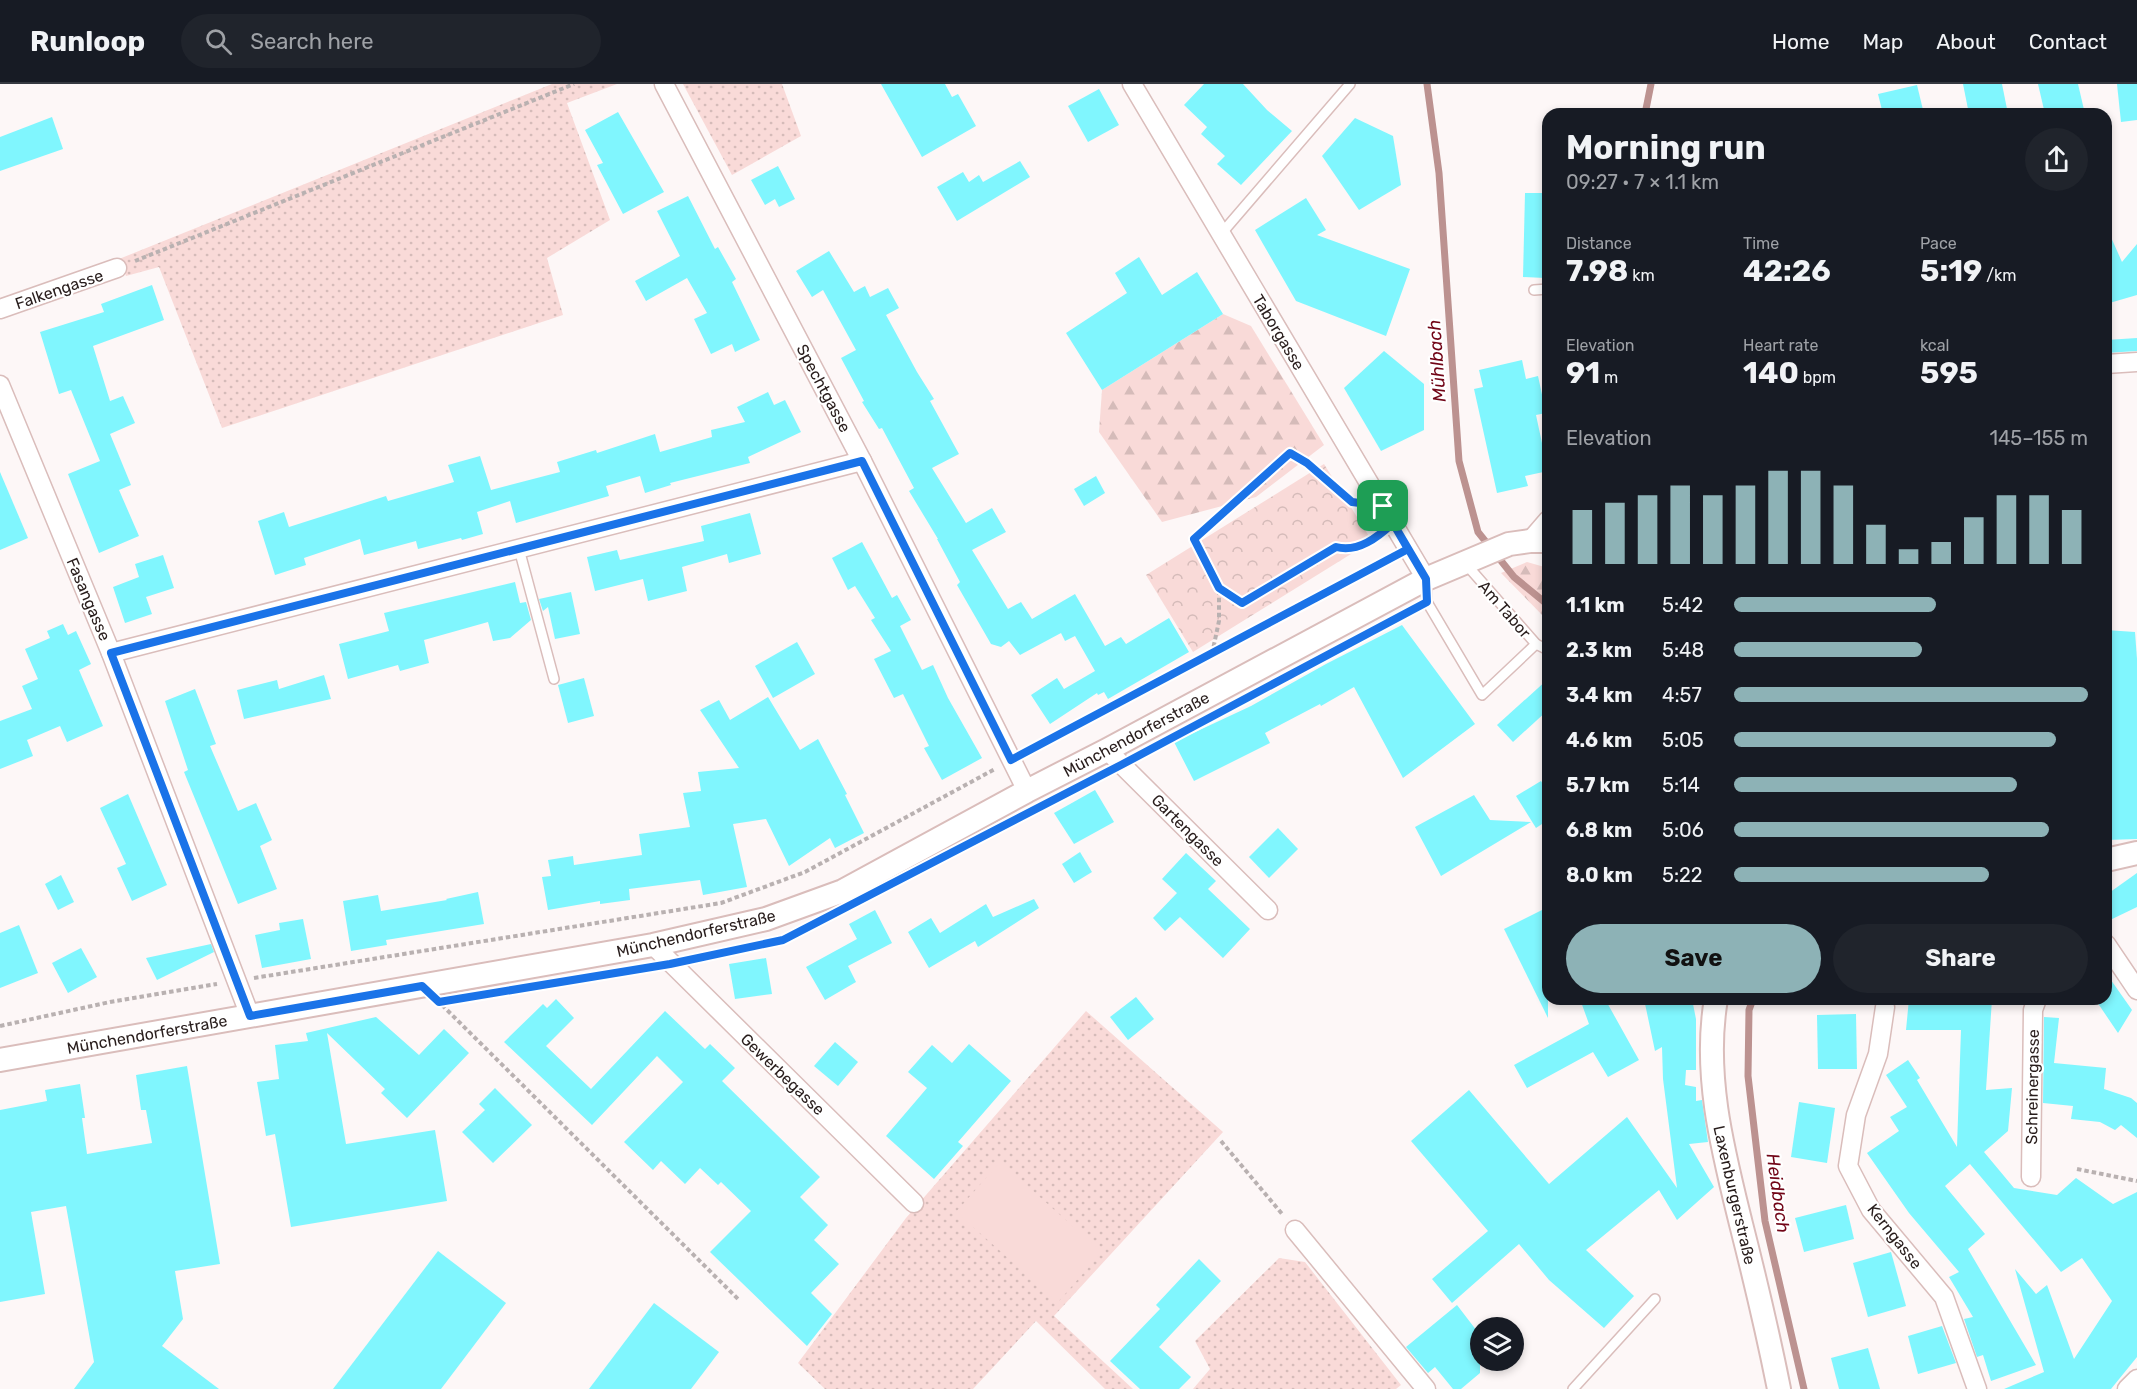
<!DOCTYPE html>
<html lang="en">
<head>
<meta charset="utf-8">
<style>
  body { margin:0; font-family:Rubik,sans-serif; background:#20242c; color:#f1f3f6; height:100vh; display:flex; flex-direction:column; font-size:22px; white-space:nowrap }
  * { box-sizing:border-box; margin:0 }
  p { font-size:20px; color:#9ea1a6 }
  .icon { flex:none; width:33px; height:33px; fill:none; stroke:currentColor; stroke-width:2; stroke-linecap:round; stroke-linejoin:round }
  .map { position:relative; flex:1; overflow:hidden }
  .side { position:absolute; left:1542px; top:24px; width:570px; height:897px; display:flex; flex-direction:column; background:#171b24; border-radius:18px; box-shadow:0 3px 9px #0003 }
  .side>* { flex:none }
  .buttons { position:absolute; left:1470px; top:1233px; display:grid; gap:12px }
  .buttons a { display:grid; place-items:center; width:54px; height:54px; border-radius:50%; background:#171b24; box-shadow:0 3px 9px #0003; font-size:30px }
  .pin { position:absolute; display:grid; place-items:center; width:51px; height:51px; color:#fff; margin:-26px; border-radius:12px; box-shadow:0 3px 9px #0006 }
  .round { display:grid; place-items:center; flex:none; width:63px; height:63px; border-radius:32px; background:#20242c }
  .head { display:flex; align-items:center; justify-content:space-between; height:102px; padding:0 24px }
  h1 { font-size:33px; font-weight:700; line-height:45px }
  .stats { display:grid; grid-template-columns:repeat(3,1fr); gap:9px; height:102px; padding:6px 24px }
  .stats div { display:grid; align-content:center }
  .stats b { font-size:30px; font-weight:700 }
  .stats small { font-size:16px; font-weight:400 }
  .stats p { font-size:16px }
  .chart { height:168px; padding:12px 24px }
  .chart p { display:flex; justify-content:space-between }
  .chart svg { width:100%; height:108px; margin-top:6px; stroke:#8db2b6; stroke-width:6 }
  .action { display:flex; gap:12px; margin-top:auto; padding:12px 24px }
  .action a { flex:1; height:69px; border-radius:36px; background:#8db2b6; color:#111; font-size:24px; font-weight:700; line-height:69px; text-align:center }
  .action a+a { background:#20242c; color:#f1f3f6 }
  ul { padding:0 24px; list-style:none; font-size:20px }
  li { display:grid; grid-template-columns:96px 72px 1fr; align-items:center; height:45px }
  li i { height:15px; border-radius:8px; background:#8db2b6 }
  header { display:flex; align-items:center; gap:36px; box-sizing:border-box; height:84px; padding:0 30px; background:#171b24; border-bottom:2px solid #363941 }
  header strong { font-size:28px }
  nav { display:flex; gap:33px; margin-inline-start:auto; font-size:21px }
  .search { width:420px; height:54px; background:#20242c; display:flex; align-items:center; gap:15px; box-sizing:border-box; padding:0 21px; border-radius:33px; color:#9ea1a6; font-size:22px }
  .map>svg:first-child { display:block }
</style>
</head>
<body>
<header>
<strong>Runloop</strong>
<div class="search"><svg class="icon" aria-label="search" viewBox="0 0 24 24"><circle cx="10" cy="10" r="6"/><path d="M15 15l6 6"/></svg>Search here</div>
<nav><a>Home</a><a>Map</a><a>About</a><a>Contact</a></nav>
</header>
<div class="map">
<svg width="2137" height="1305" viewBox="0 0 2137 1305">
  <defs>
    <pattern id="grass-dots" width="8" height="8" patternUnits="userSpaceOnUse" patternTransform="scale(1.5)"><rect width="8" height="8" fill="#f9dad8"/><path d="M2 2h.1M6 6h.1" fill="none" stroke="#d5bbb9" stroke-width="1.8" stroke-linecap="round"/></pattern>
    <pattern id="forest-firs" width="22" height="20" patternUnits="userSpaceOnUse" patternTransform="scale(1.5)"><rect width="22" height="20" fill="#f9dad8"/><path d="M5 1l3.5 6h-7zM16 11l3.5 6h-7z" fill="#d5bbb9"/></pattern>
    <pattern id="park-crowns" width="20" height="18" patternUnits="userSpaceOnUse" patternTransform="scale(1.5)"><rect width="20" height="18" fill="#f9dad8"/><path d="M2 6a3 3 0 1 1 6 0M12 15a3 3 0 1 1 6 0" fill="none" stroke="#d5bbb9"/></pattern>
  </defs>
  <rect width="100%" height="100%" fill="#fdf7f7"/>
  <!-- grass -->
  <g fill="url(#grass-dots)">
    <path d="M552,0h65l-50,19 43,117 -63,38 16,57 -341,113 -63,-161 -33,9 -7,-17z"/>
    <path d="M683,0h99l19,52 -69,39z"/>
    <path d="M1086,927l137,121 -169,184 79,73h-28l-69,-68 -63,68h-148l-27,-26 108,-145z"/>
    <path d="M1279,1174l26,4 96,123 -5,4h-203l17,-20 -15,-28z"/>
  </g>
  <!-- forest -->
  <g fill="url(#forest-firs)">
    <path d="M1223,230l28,12 73,119 -68,52 -94,25 -63,-90 3,-42z"/>
    <path d="M1527,478l21,6v53l-47,-48z"/>
  </g>
  <!-- park -->
  <path fill="url(#park-crowns)" d="M1324,380l48,77 -179,111 -47,-77z"/>
  <!-- pitch -->
  <path fill="#f9dad8" d="M1000,1078l102,90 -44,50 -102,-90z"/>
  <g fill="none" stroke-linecap="round" stroke-linejoin="round">
    <!-- stream -->
    <g stroke="#bc9290" stroke-width="7">
      <path d="M1427,0l12,89 20,288 19,71 36,45 34,28"/>
      <path d="M1645,30l6,-30"/>
      <path d="M1753,915l-4,11 -1,66 17,145 39,168"/>
    </g>
  </g>
  <!-- building -->
  <g fill="#80f6fe">
    <path d="M881,0h64l7,13 6,-3 18,32 -54,31z"/>
    <path d="M1204,0h39l24,26 25,21 -51,54 -24,-21 8,-8 -24,-22 6,-7 -23,-22z"/>
    <path d="M1963,0h39l6,30h-39z"/>
    <path d="M2038,0h40l7,30h-40z"/>
    <path d="M2117,0h20v36l-16,2z"/>
    <path d="M1917,1l7,29h-41l-5,-20z"/>
    <path d="M1099,5l20,36 -31,17 -20,-36z"/>
    <path d="M618,28l46,80 -41,22 -26,-49 6,-2 -18,-33z"/>
    <path d="M52,33l11,32 -63,22v-34z"/>
    <path d="M1355,34l38,18 8,49 -42,25 -37,-54z"/>
    <path d="M1020,77l10,16 -73,44 -20,-34 26,-15 6,10 10,-7 4,7z"/>
    <path d="M778,82l17,33 -16,8 -4,-8 -10,6 -14,-25z"/>
    <path d="M1525,109h22l-2,85 -22,-1z"/>
    <path d="M688,112l27,53 3,-2 18,32 -4,3 28,58 -25,12 -3,-8 -21,10 -17,-35 13,-6 -20,-35 -41,23 -11,-20 45,-25 -23,-45z"/>
    <path d="M1306,114l20,32 -9,5 93,34 -24,67 -90,-35 -41,-71z"/>
    <path d="M2106,142l16,36 15,-18v51l-31,9z"/>
    <path d="M829,167l25,41 11,-6 5,11 18,-9 11,20 -13,7 31,57 17,27 -4,2 29,53 -27,14 34,55 26,-15 14,24 -34,18 36,59 13,-7 11,17 43,-25 30,52 16,-9 5,7 43,-26 20,34 -81,47 -4,-7 -6,3 -1,-2 -47,31 -19,-29 26,-17 7,11 31,-18 -20,-35 -10,5 -4,-8 -41,22 -11,-14 -8,6 -10,-3 -34,-59 3,-3 -23,-43h1l-29,-48 5,-3 -32,-60 -3,1 -17,-27 2,-1 -23,-43 15,-8 -33,-60 -11,7 -16,-26z"/>
    <path d="M1139,173l23,38 35,-23 26,42 -121,76 -36,-57 61,-40 -12,-20z"/>
    <path d="M152,201l12,35 -71,26 17,55 13,-5 12,27 -25,11 21,51 -12,5 20,46 -40,17 -31,-79 32,-13 -29,-71 -12,4 -19,-62 64,-20 -3,-8z"/>
    <path d="M2137,254v13l-31,2v-13z"/>
    <path d="M1384,267l40,33v46l-43,21 -37,-63z"/>
    <path d="M1522,276l4,19 12,-3 8,37 -10,2 12,56 -23,5 3,10 -31,7 -23,-104 9,-2 -4,-17z"/>
    <path d="M768,308l6,13 11,-5 16,32 -53,25 2,6 -80,20 1,2 -26,8 -5,-17 -34,10 3,10 -93,27 -6,-22 -33,11 6,22 -21,6 -1,-2 -43,11 -2,-8 -52,14 -4,-16 -56,19 2,7 -31,10 -17,-54 26,-9 5,15 97,-31 2,5 66,-19 -6,-17 32,-9 11,34 69,-18 -3,-10 39,-12 1,3 58,-19 5,18 52,-15 -1,-7 34,-8 -8,-15z"/>
    <path d="M0,388l28,66 -28,12z"/>
    <path d="M1096,392l9,17 -21,13 -10,-17z"/>
    <path d="M750,429l11,41 -32,9 -2,-9 -45,13 5,24 -39,10 -5,-22 -48,12 -8,-34 30,-7 3,10 84,-19 -3,-15z"/>
    <path d="M862,458l30,56 5,-3 14,25 -11,6 22,44 11,-5 15,33 34,60 -40,22 -18,-32 5,-2 -26,-52 -9,4 -20,-39 17,-8 -20,-31 4,-2 -20,-32 -7,4 -16,-32z"/>
    <path d="M163,471l11,33 -28,9 6,17 -27,9 -12,-36 26,-10 -4,-13z"/>
    <path d="M515,498l5,21 6,-1 5,18 -21,18 -17,3 -5,-19 -64,18 5,23 -29,8 -2,-6 -50,14 -9,-35 50,-13 -5,-18z"/>
    <path d="M571,508l9,42 -25,5 -7,-32 -5,4 -4,-12z"/>
    <path d="M63,540l5,11 8,-4 15,33 -12,6 24,56 -36,16 -7,-16 -33,14 6,16 -33,13v-48l32,-12 -10,-23 16,-7 -13,-30 25,-11 -3,-7z"/>
    <path d="M1402,541l73,99 -72,54 -49,-91 -33,19 -1,-2 -55,29 5,10 -76,38 -20,-39 77,-36 75,-42z"/>
    <path d="M2106,546l29,2 2,27v180l-31,1z"/>
    <path d="M797,558l18,32 -42,24 -18,-32z"/>
    <path d="M324,591l7,24 -87,20 -7,-29 40,-10 2,9z"/>
    <path d="M584,594l10,38 -26,7 -10,-38z"/>
    <path d="M1548,595v31l-35,32 -16,-17z"/>
    <path d="M195,605l21,55 -6,2 28,65 18,-8 16,37 -12,6 17,43 -39,15 -54,-132 4,-2 -23,-69z"/>
    <path d="M768,613l32,53 18,-11 29,55 -2,1 19,38 -29,15 -5,-10 -41,28 -23,-47 -33,5 14,63 -44,8 -3,-15 -71,9 1,11 -30,4v-3l-52,9 -6,-33 9,-1 -3,-16 25,-4 1,9 68,-10 -3,-21 51,-7 -7,-34 18,-2 -3,-19 41,-4 -39,-58 19,-10 11,20z"/>
    <path d="M1541,697l7,11v28l-12,8 -20,-32z"/>
    <path d="M1095,706l19,32 -40,22 -20,-31z"/>
    <path d="M128,710l39,91 -35,16 -15,-33 9,-4 -26,-56z"/>
    <path d="M1474,711l16,25 41,2 -90,54 -26,-49z"/>
    <path d="M1278,744l20,21 -29,29 -20,-21z"/>
    <path d="M1080,768l12,20 -18,11 -12,-19z"/>
    <path d="M1186,769l30,28 -8,8 42,40 -27,29 -43,-41 -15,14 -12,-13 24,-25 -15,-14z"/>
    <path d="M2137,789v34l-31,15v-27z"/>
    <path d="M61,791l13,27 -16,8 -13,-26z"/>
    <path d="M478,808l6,32 -98,16 1,5 -36,6 -8,-50 35,-6 3,16 66,-11 -1,-1z"/>
    <path d="M1034,815l5,9 -61,39 -3,-6 -46,27 -21,-36 23,-14 9,15 46,-29 7,13z"/>
    <path d="M1548,823v111l-44,-89z"/>
    <path d="M875,826l17,33 -44,23 8,16 -31,18 -19,-33 51,-28 -8,-15z"/>
    <path d="M303,835l8,40 -49,9 -7,-33 25,-5 -1,-7z"/>
    <path d="M19,841l19,48 -38,15v-55z"/>
    <path d="M211,860l3,8 -57,28 -11,-22z"/>
    <path d="M81,864l16,29 -29,16 -16,-30z"/>
    <path d="M766,874l6,36 -37,5 -6,-35z"/>
    <path d="M2106,889l26,37 -14,23 -23,-34h11z"/>
    <path d="M1136,913l18,22 -26,21 -18,-23z"/>
    <path d="M556,915l18,19 -28,28 45,43 74,-78 40,38 5,-5 25,24 -13,13 98,96 -20,20 28,28 -14,15 25,24 -28,29 21,21 -25,32 -97,-94 41,-41 -30,-29 -3,3 -18,-17 -15,16 -24,-23 -8,9 -29,-28 59,-60 -26,-26 -65,69 -88,-83 39,-38 4,4z"/>
    <path d="M1580,915h25l34,61 -31,17 -15,-25 -66,36 -13,-23 75,-41z"/>
    <path d="M1644,915h48l4,20v51h-10l-1,15 11,2v14l6,-1 6,42 -19,2 25,43 -37,33 -18,-30 -73,60 48,46 -30,32 -55,-48 -30,-36 -67,59 -20,-24 56,-48 -77,-90 58,-51 80,94 78,-67 50,71 -14,-109 -1,-32 -7,4z"/>
    <path d="M1909,915h83l-6,91 26,-2 -4,43 -24,21 30,36 43,7 19,-17 37,26 24,-12v165l-26,32h-107l40,-17 -29,-103 21,25 11,-9 27,74 38,-58 -30,-43 -21,14 -91,-108 -25,22 40,48 -17,15 68,116 -45,16 -8,-26 -6,2 -13,-38 9,-2 -24,-40 10,-5 -50,-59 -42,-60 32,-22 -9,-14 17,-10 -21,-32 22,-15 12,18 -3,2 40,67 4,-117h-55z"/>
    <path d="M1856,930l1,55h-39l-1,-54z"/>
    <path d="M376,933l43,38 25,-26 25,24 -62,65 -26,-25 4,-4 -58,-56 19,111 89,-14 12,71 -156,26 -16,-93 -9,2 -9,-54 22,-3 -4,-34 33,-4 -2,-8z"/>
    <path d="M2044,933l15,1 -5,45 52,5 -2,21 27,9 6,5v35l-16,-13 -6,5 -15,-8 -29,-3 2,-13 -30,-3z"/>
    <path d="M835,958l23,20 -20,24 -24,-20z"/>
    <path d="M969,960l42,37 -53,61 5,4 -29,33 -48,-43 41,-48 -19,-16 24,-27 20,18z"/>
    <path d="M187,982l33,198 -45,7 8,48 -21,27 57,43h-145l20,-27 -28,-156 -35,6 14,82 -45,8v-192l47,-9 -2,-11 35,-6 5,34h-3l5,36 65,-11 -6,-33h-5l-5,-35z"/>
    <path d="M495,1004l37,37 -39,38 -31,-31 23,-22 -6,-6z"/>
    <path d="M1799,1018l36,6 -8,55 -36,-6z"/>
    <path d="M1846,1121l8,34 -50,13 -9,-34z"/>
    <path d="M438,1167l68,52 -65,86h-108z"/>
    <path d="M1891,1168l15,54 -38,11 -15,-54z"/>
    <path d="M1199,1175l22,22 -62,66 32,30 -12,12h-39l-30,-28 50,-52 -4,-4z"/>
    <path d="M654,1219l65,49 -28,37h-102z"/>
    <path d="M1457,1221l23,30v38l-19,16h-8l-18,-22 -7,6 -22,-26z"/>
    <path d="M1942,1242l14,37 -38,11 -10,-38z"/>
    <path d="M1868,1264l12,41h-41l-8,-31z"/>
  </g>
  <g fill="none" stroke-linecap="round" stroke-linejoin="round">
    <defs>
      <g id="service">
        <path d="M1221,150l129,-150"/>
        <path d="M1534,206l14,-1"/>
        <path d="M519,465l35,130"/>
        <path d="M1465,479l71,81 12,6"/>
        <path d="M1426,496l1,22 55,93 54,-51"/>
        <path d="M1573,1305l82,-90"/>
      </g>
      <g id="minor">
        <path d="M664,0l198,377 165,330"/>
        <path d="M1132,0l294,495"/>
        <path d="M0,225l117,-41"/>
        <path d="M2106,280l31,-2"/>
        <path d="M0,301l111,268 139,363"/>
        <path d="M1530,457l18,-21"/>
        <path d="M111,569l751,-192"/>
        <path d="M1107,666l161,160"/>
        <path d="M2106,860l31,46"/>
        <path d="M653,861l261,258"/>
        <path d="M1885,923l-7,47 -22,61 -8,51 23,44 73,87 33,92"/>
        <path d="M2031,1093l2,-167 4,-11"/>
        <path d="M1295,1146l131,159"/>
        <path d="M2127,1305l10,-10"/>
      </g>
      <g id="tertiary">
        <path d="M2106,776l31,-7"/>
        <path d="M1716,915c-13,76 7,152 25,225 14,55 27,110 38,165"/>
        <path d="M0,976l653,-115 113,-26 77,-28 184,-100 80,-41 319,-171 83,-35 21,-3h18"/>
      </g>
    </defs>
    <!-- service casing -->
    <use href="#service" stroke="#dabdbb" stroke-width="12"/>
    <!-- minor casing -->
    <use href="#minor" stroke="#dabdbb" stroke-width="21"/>
    <!-- tertiary casing -->
    <use href="#tertiary" stroke="#dabdbb" stroke-width="26"/>
    <!-- path -->
    <g stroke="#b9b1b1" stroke-width="4" stroke-dasharray="4.5 3" stroke-linecap="butt">
      <path d="M135,177l439,-177"/>
      <path d="M1219,504l-25,-49 96,-86 17,10 45,39 6,1"/>
      <path d="M1212,570l7,-33v-33l23,15 94,-56 11,3 32,-14"/>
      <path d="M1028,667l364,-194"/>
      <path d="M773,858l10,-2 11,-5"/>
      <path d="M254,894l467,-75 84,-31 190,-103"/>
      <path d="M442,921l296,294"/>
      <path d="M0,942l110,-24 107,-18"/>
      <path d="M1221,1057l62,74"/>
      <path d="M2077,1085l60,12"/>
    </g>
    <!-- service -->
    <use href="#service" stroke="#fff" stroke-width="9"/>
    <!-- minor -->
    <use href="#minor" stroke="#fff" stroke-width="18"/>
    <!-- tertiary -->
    <use href="#tertiary" stroke="#fff" stroke-width="22"/>
  </g>
  <g fill="none" stroke-linecap="round" stroke-linejoin="round">
    <defs>
      <path id="route" d="M1383,422l25,43 -397,211 -149,-299 -751,192 139,363 172,-30 17,16 231,-38 113,-24 338,-175 306,-163 -1,-23 -33,-56c-15,14 -35,30 -57,24l-94,56 -23,-15 -25,-49 96,-86 17,10 45,39 31,4"/>
    </defs>
    <!-- route casing -->
    <use href="#route" stroke="#fff" stroke-width="12"/>
    <!-- route -->
    <use href="#route" stroke="#1a73e8" stroke-width="8"/>
  </g>
  <g text-anchor="middle" stroke-width="4.5" stroke-linejoin="round" paint-order="stroke">
    <!-- street labels -->
    <g font-size="16" fill="#281d1c" stroke="#fff">
      <text transform="translate(59 205) rotate(-19)" y="6">Falkengasse</text>
      <text transform="translate(1279 248) rotate(59)" y="6">Taborgasse</text>
      <text transform="translate(824 304) rotate(62)" y="6">Spechtgasse</text>
      <text transform="translate(89 515) rotate(67)" y="6">Fasangasse</text>
      <text transform="translate(1505 525) rotate(49)" y="6">Am Tabor</text>
      <text transform="translate(1136 650) rotate(-28)" y="6">Münchendorferstraße</text>
      <text transform="translate(1188 746) rotate(45)" y="6">Gartengasse</text>
      <text transform="translate(696 849) rotate(-13)" y="6">Münchendorferstraße</text>
      <text transform="translate(147 950) rotate(-10)" y="6">Münchendorferstraße</text>
      <text transform="translate(783 990) rotate(44)" y="6">Gewerbegasse</text>
      <text transform="translate(2032 1003) rotate(-89)" y="6">Schreinergasse</text>
      <text transform="translate(1735 1111) rotate(77)" y="6">Laxenburgerstraße</text>
      <text transform="translate(1895 1152) rotate(52)" y="6">Kerngasse</text>
    </g>
    <!-- water labels -->
    <g font-size="18" font-style="italic" fill="#710416" stroke="#fff">
      <text transform="translate(1437 277) rotate(-94)" y="6">Mühlbach</text>
      <text transform="translate(1778 1109) rotate(82)" y="6">Heidbach</text>
    </g>
  </g>
</svg>
<div class="buttons">
<a><svg class="icon" aria-label="layers" viewBox="0 0 24 24"><path d="M12 4l9 5-9 5-9-5zM3 14l9 5 9-5"/></svg></a>
</div>
<div class="pin" style="left:1383px;top:422px;background:#1e9e55"><svg class="icon" aria-label="arrive" viewBox="0 0 24 24"><path d="M6 21V4h12l-3 4 3 4H6"/></svg></div>
<section class="side">
<div class="head"><div><h1>Morning run</h1><p>09:27 · 7 × 1.1 km</p></div><a class="round"><svg class="icon" aria-label="share" viewBox="0 0 24 24"><path d="M12 15V3M7 8l5-5 5 5M5 13v7h14v-7"/></svg></a></div>
<div class="stats">
<div><p>Distance</p><b>7.98<small> km</small></b></div>
<div><p>Time</p><b>42:26</b></div>
<div><p>Pace</p><b>5:19<small> /km</small></b></div>
</div>
<div class="stats">
<div><p>Elevation</p><b>91<small> m</small></b></div>
<div><p>Heart rate</p><b>140<small> bpm</small></b></div>
<div><p>kcal</p><b>595</b></div>
</div>
<div class="chart"><p><span>Elevation</span>145–155 m</p>
<svg viewBox="0 0 160 44" preserveAspectRatio="none"><path d="M5 44V22M15 44V19M25 44V16M35 44V12M45 44V16M55 44V12M65 44V6M75 44V6M85 44V12M95 44V28M105 44V38M115 44V35M125 44V25M135 44V16M145 44V16M155 44V22"/></svg>
</div>
<ul>
<li><b>1.1 km</b>5:42<i style="width:57%"></i></li>
<li><b>2.3 km</b>5:48<i style="width:53%"></i></li>
<li><b>3.4 km</b>4:57<i style="width:100%"></i></li>
<li><b>4.6 km</b>5:05<i style="width:91%"></i></li>
<li><b>5.7 km</b>5:14<i style="width:80%"></i></li>
<li><b>6.8 km</b>5:06<i style="width:89%"></i></li>
<li><b>8.0 km</b>5:22<i style="width:72%"></i></li>
</ul>
<div class="action"><a>Save</a><a>Share</a></div>
</section>
</div>
</body>
</html>
